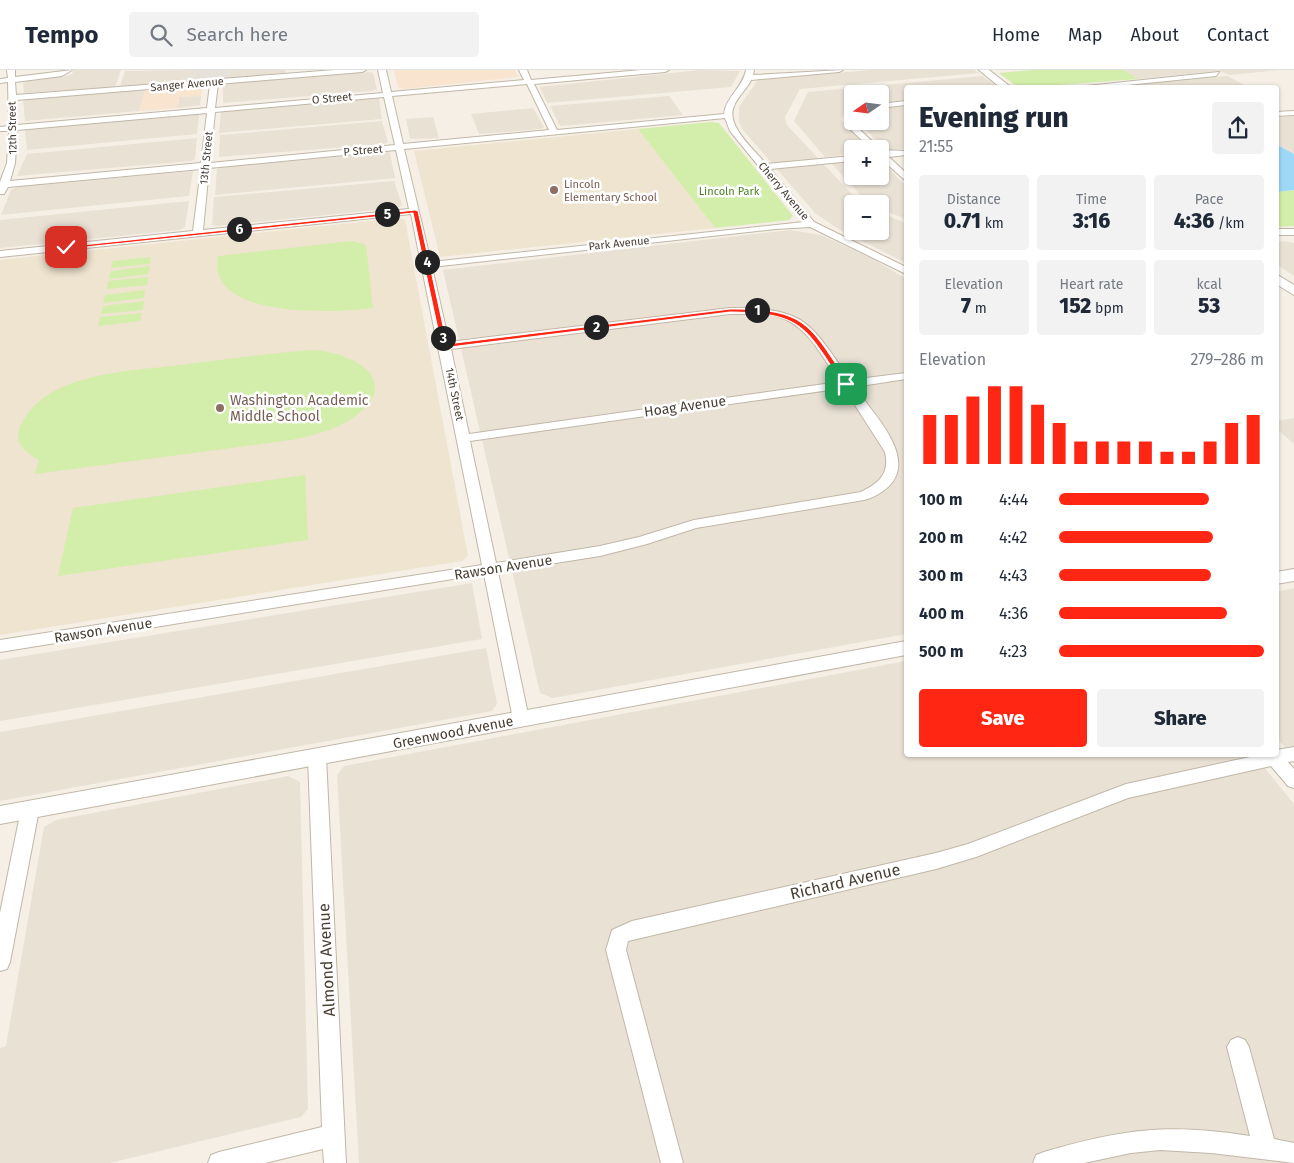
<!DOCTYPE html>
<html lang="en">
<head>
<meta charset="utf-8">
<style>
  body { margin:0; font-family:"Fira Sans",sans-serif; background:#f2f2f3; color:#1f2937; height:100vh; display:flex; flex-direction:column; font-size:19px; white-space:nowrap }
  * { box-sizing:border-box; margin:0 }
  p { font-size:16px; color:#747a83 }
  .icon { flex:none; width:28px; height:28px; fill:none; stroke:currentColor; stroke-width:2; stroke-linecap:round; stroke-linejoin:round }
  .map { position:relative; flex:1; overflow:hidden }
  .details { position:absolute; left:904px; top:15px; width:375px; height:672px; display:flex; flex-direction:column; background:#fff; border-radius:5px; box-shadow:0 1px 4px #0004 }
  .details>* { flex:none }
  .needle { width:32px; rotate:256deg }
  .tools { position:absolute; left:844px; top:15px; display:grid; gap:10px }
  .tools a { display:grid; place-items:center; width:45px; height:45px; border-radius:5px; background:#fff; box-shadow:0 1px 4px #0004; font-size:25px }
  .pin { position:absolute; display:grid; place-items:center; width:42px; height:42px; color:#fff; margin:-21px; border-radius:10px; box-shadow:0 2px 8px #0006 }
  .km { position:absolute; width:25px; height:25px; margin:-12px; border-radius:50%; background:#222; color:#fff; font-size:14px; line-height:25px; text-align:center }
  .round { display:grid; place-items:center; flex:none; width:52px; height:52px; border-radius:5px; background:#f2f2f3 }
  .overview { display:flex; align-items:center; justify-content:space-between; height:85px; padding:0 15px }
  h1 { font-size:28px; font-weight:800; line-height:38px }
  .stats { display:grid; grid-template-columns:repeat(3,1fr); gap:8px; height:85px; padding:5px 15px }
  .stats div { display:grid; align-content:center; border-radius:5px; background:#f2f2f3; text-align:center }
  .stats b { font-size:21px; font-weight:800 }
  .stats small { font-size:14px; font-weight:400 }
  .stats p { font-size:14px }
  .chart { height:140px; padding:10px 15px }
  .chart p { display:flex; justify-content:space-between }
  .chart svg { width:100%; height:90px; margin-top:5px; stroke:#ff2713; stroke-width:6 }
  .primary-button { display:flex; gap:10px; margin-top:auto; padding:10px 15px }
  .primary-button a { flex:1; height:58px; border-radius:5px; background:#ff2713; color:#fff; font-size:20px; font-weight:800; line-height:58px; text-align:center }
  .primary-button a+a { background:#f2f2f3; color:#1f2937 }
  ul { padding:0 15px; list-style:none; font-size:16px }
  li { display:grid; grid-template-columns:80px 60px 1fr; align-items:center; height:38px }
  li i { height:12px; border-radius:6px; background:#ff2713 }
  header { display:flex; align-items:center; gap:30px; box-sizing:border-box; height:70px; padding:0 25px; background:#fff; border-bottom:1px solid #e0e1e3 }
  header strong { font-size:24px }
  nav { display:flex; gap:28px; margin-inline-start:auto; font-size:18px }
  .search { width:350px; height:45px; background:#f2f2f3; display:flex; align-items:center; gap:12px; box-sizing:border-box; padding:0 18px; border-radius:5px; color:#747a83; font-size:19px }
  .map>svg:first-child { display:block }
</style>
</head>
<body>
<header>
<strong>Tempo</strong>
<div class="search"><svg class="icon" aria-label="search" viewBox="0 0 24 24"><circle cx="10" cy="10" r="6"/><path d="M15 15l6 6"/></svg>Search here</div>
<nav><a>Home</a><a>Map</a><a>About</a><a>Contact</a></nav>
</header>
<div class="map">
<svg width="1294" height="1093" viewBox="0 0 1294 1093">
  <rect width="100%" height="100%" fill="#f5efe6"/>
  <!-- residential -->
  <g fill="#e9e1d4">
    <path d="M74,0h47l-6,17 -91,6 -1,-10 4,-2 39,-5 6,-2z"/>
    <path d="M194,0l-1,11 -73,6 5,-16z"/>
    <path d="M229,0h56v3l-57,5z"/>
    <path d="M700,0l40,1 -9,16 -184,16 -7,-16z"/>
    <path d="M870,0h104l5,3 -179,16 -15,28 2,8 74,79h-9v27h28v-18l26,10v40l-66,-33 -24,-16 -73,-84 -4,-8v-15l19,-27z"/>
    <path d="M1124,0h155l-49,5 -12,-4 -80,8z"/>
    <path d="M369,2l4,1 4,16 -5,2 -149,12v-18l5,-2z"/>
    <path d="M982,6l16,11 -92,1v12l-26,3v-9h-28v14l-6,2 -5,10 27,29h-16v5l-27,3 -31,-36 14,-29z"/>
    <path d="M1227,6l21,11h-145z"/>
    <path d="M145,20l-6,21 -114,10 -2,-20 4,-2z"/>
    <path d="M201,26l-1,9 -22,3 1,-11z"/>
    <path d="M669,26l14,19 -121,11h-2l-10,-20z"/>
    <path d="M376,28l3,1 3,20 -163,14 2,-21 4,-1z"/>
    <path d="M906,36v43l-20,1 -29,-29h23v-13z"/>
    <path d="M533,38l11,19 -3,2 -62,5 -8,-20z"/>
    <path d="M195,44l4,1 -2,19 -170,16 -2,-20 3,-1z"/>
    <path d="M1294,46v38l-18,-10v-26z"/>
    <path d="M433,47l6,21 -29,1 -4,-20z"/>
    <path d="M382,51l6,21 -4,2 -165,13 1,-22z"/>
    <path d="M197,68l-2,21 -4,2 -174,15 10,-22z"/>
    <path d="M387,82l3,1 5,25 -180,17 2,-26 6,-2z"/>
    <path d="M880,90l26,26v33l-26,-10v-5h-11l-38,-41 21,-2v15h28z"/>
    <path d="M193,101l-4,25 -188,19 10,-25 6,-3z"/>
    <path d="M394,111l8,24 -5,3 -180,18 -5,-1 2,-28z"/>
    <path d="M189,131l-4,26 -6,3 -179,18v-28z"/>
    <path d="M790,160l31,5 52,24 33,20v355l-353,64 -13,-5 -97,-423z"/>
    <path d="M1284,171l10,2v33l-18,-12v-22z"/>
    <path d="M1294,348v26l-18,-16v-7z"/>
    <path d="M472,513l10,56 -482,82v-61z"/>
    <path d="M1294,518v170l-18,-21v-145z"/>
    <path d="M486,578l11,56 -5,7 -492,90v-69z"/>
    <path d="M906,591v94h348l40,49v359h-935l-22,-388 7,-9z"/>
    <path d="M288,706l12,6 8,327 -7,8 -191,46h-110v-115l6,-2 38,-219 12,-7z"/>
  </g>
  <!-- commercial -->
  <g fill="#f8e4cf">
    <path d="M397,0h118l3,7 -114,12 -6,-2 -4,-16z"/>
    <path d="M198,16l5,1 -2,9 -22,1 -1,11 -39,3 6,-21z"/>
  </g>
  <!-- industrial -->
  <path fill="#e7e1db" d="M194,0h35l-1,8 -35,3z"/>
  <!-- education -->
  <g fill="#efe4cf">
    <path d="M638,59l77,99 -275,29 -26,-106z"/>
    <path d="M398,148l7,2 63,336 -6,5 -462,74v-375z"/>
  </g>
  <!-- green -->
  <g fill="#d3edab">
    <path d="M1032,0h92l14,9 -119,9 -20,-15z"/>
    <path d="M711,52l8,1 74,93 -4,4 -74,8 -77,-99z"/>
    <path d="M1294,120v36l-18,1v-35z"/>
    <path d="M352,171l14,4 7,63c-36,5 -168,12 -155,-52z"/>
    <path d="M151,187l-1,7 -39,4 2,-7z"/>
    <path d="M150,196l-2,8 -39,5 2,-8z"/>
    <path d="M148,207l-1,8 -40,4 1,-8z"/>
    <path d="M145,220l-1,8 -41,5 2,-8z"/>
    <path d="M144,231l-1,9 -42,4 2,-8z"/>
    <path d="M142,243l-2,8 -42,5 2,-9z"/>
    <path d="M314,280c40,3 91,31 39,68 -18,12 -41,18 -62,22l-256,34 4,-14c-14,-8 -27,-18 -18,-35 25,-53 110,-54 160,-60 36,-5 71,-9 106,-13z"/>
    <path d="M305,405l3,65 -250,36 15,-68z"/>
  </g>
  <!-- water -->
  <path fill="#9dd8f7" d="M1276,74l18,10v36l-18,2z"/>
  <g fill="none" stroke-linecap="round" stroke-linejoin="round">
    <defs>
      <g id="minor">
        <path d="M7,0h8v7l57,-7 -10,6 -47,6 1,13 319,-25h31l-4,2 -144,12 -3,24 168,-15 -5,-23h8l5,22 133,-12 -5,-10h8l4,10 110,-10h28l-4,2 -131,12 23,46 167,-16c2,-17 19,-27 22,-44h8l-1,5 90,-5 -4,2 -88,8c-4,9 -13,16 -17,26 -9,20 21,44 32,58l86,-8v5l-82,8 44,53 92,45v7l-96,-47 -35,2 -343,38 17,75 281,-34c76,0 79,13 120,72l56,-7v6l-52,8c18,25 65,71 34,100 -7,6 -15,11 -24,13l-168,28 -49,16 -47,12 -102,16 31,147 -2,4 -6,2 -6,-2 -2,-4 -29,-145 -484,78v-12l482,-75 -71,-351 -411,43v-6l193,-20 8,-62 -193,18 -4,7h-4v-12l7,-19 2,-30v-2h-9v-4l9,-1 -1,-44 -8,1v-4l8,-1zM210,14l-3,24 -190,17 -1,-25zM527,14l22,46 -146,14 -11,-48zM384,27l11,48 -185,18 5,-51zM207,43l-6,50 -191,18 5,-18 2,-33zM725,48l5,13 74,91 -373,40 -27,-113zM396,80l13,59 -206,21 6,-62zM730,244c14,0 29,-1 43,1 33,7 49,41 66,67l-370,52 -18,-85zM844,318l41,64c5,22 -6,31 -24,40l-167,28 -55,17 -39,9 -104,17 -26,-122z"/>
        <path d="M1219,2l-3,4 -118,12h-31z"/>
        <path d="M906,31v4l-26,3v-4z"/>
        <path d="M1294,41v4l-18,1v-4z"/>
        <path d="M849,42h3v9l3,4 25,24h-9l-22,-21 -4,-8z"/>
        <path d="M880,80l26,1v4l-17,2 17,16v8l-26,-23z"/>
        <rect x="1276" y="159" width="18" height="6"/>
        <path d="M1294,677v14l-6,1 6,7v19l-6,-2 -17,-20 -143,32 -152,59 -40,12 -308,72 -2,9 57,213h-22l-55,-213 6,-20 20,-9 304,-68 32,-9 158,-60 133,-29h17v-5z"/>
        <path d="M317,680l6,2 3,5 20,406h-22l-1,-14 -58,14h-57l3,-8 8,-3 103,-25 -14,-370 3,-5z"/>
        <path d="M30,733l6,2 3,5 -29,152 -3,7 -7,2v-58l21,-103 3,-5z"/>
        <path d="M1238,967l7,3 4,7 25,92 20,4v20l-83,-10 -51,-3 -29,3 -47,10h-51l3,-8 8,-3c78,-23 125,-29 206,-16l-23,-89 4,-7z"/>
      </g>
      <g id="tertiary">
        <path d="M979,0h10l23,18h-11z"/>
        <path d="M1276,204l18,11v10l-18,-11z"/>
        <path d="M1294,499v12l-18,3v-12z"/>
        <path d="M906,571v14l-906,169v-18z"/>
      </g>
    </defs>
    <!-- minor casing -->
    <use href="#minor" stroke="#c1b7a8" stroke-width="2"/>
    <!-- tertiary casing -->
    <use href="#tertiary" stroke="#c1b7a8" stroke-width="2"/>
    <!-- minor -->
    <use href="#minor" fill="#fff" fill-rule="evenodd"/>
    <!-- tertiary -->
    <use href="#tertiary" fill="#fff" fill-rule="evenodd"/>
  </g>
  <!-- route -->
  <path fill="#ff2713" stroke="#fff" d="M415,140l3,1 29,133 283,-35c77,0 79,15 119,75l-5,1c-39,-57 -39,-72 -114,-73l-288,36 -29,-135 -347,36 -3,-2z"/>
  <!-- markers -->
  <g fill="#8d6e63" stroke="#fff" stroke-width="2">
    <circle cx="554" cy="120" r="5"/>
    <circle cx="220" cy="338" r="5"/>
  </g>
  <g text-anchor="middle" stroke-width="5" stroke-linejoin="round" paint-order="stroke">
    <!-- far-street labels -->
    <g font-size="11" fill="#483f35" stroke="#fff">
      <text transform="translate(187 14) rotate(-5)" y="4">Sanger Avenue</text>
      <text transform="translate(332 28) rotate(-5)" y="4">O Street</text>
      <text transform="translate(12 58) rotate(-91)" y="4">12th Street</text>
      <text transform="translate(363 80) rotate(-5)" y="4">P Street</text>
      <text transform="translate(206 88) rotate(-84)" y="4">13th Street</text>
      <text transform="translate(784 121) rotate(50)" y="4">Cherry Avenue</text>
      <text transform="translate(619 173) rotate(-6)" y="4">Park Avenue</text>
      <text transform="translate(455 324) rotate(78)" y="4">14th Street</text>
    </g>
    <!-- far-education labels -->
    <g font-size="11" fill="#785e54" stroke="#fff" text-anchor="start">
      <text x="564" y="118">Lincoln<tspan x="564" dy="13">Elementary School</tspan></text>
    </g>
    <!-- far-park labels -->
    <g font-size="11" fill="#4c8022" stroke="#fff">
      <text x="729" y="125">Lincoln Park</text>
    </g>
    <!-- education labels -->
    <g font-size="14" fill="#785e54" stroke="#fff" text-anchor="start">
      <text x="230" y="335">Washington Academic<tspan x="230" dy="16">Middle School</tspan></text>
    </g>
    <!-- street labels -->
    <g font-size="14" fill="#483f35" stroke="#fff">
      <text transform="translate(685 336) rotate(-8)" y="5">Hoag Avenue</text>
      <text transform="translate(503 497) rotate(-9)" y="5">Rawson Avenue</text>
      <text transform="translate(103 560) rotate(-9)" y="5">Rawson Avenue</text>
      <text transform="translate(453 662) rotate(-11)" y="5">Greenwood Avenue</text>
    </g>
    <!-- near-street labels -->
    <g font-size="16" fill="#483f35" stroke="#fff">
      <text transform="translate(845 811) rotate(-13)" y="6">Richard Avenue</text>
      <text transform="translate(326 890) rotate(-93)" y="6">Almond Avenue</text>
    </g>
  </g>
</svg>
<div class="tools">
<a><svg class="needle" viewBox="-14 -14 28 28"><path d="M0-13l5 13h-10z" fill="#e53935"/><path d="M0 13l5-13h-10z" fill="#747a83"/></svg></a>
<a>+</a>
<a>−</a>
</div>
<div class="pin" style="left:846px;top:314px;background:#1e9e55"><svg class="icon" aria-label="arrive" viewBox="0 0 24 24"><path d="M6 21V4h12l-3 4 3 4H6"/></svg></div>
<div class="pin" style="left:66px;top:177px;background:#d93025"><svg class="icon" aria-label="check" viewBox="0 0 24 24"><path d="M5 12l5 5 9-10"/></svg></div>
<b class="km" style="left:757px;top:240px">1</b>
<b class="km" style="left:596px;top:257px">2</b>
<b class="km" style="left:443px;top:268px">3</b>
<b class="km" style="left:427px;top:192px">4</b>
<b class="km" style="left:387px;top:144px">5</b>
<b class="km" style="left:239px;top:159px">6</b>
<section class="details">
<div class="overview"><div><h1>Evening run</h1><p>21:55</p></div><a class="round"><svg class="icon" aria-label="share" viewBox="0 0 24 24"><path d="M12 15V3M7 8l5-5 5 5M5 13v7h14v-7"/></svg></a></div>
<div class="stats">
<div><p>Distance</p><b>0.71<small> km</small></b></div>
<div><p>Time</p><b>3:16</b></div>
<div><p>Pace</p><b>4:36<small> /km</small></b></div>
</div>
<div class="stats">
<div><p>Elevation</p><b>7<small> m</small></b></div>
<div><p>Heart rate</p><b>152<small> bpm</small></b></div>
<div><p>kcal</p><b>53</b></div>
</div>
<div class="chart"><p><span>Elevation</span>279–286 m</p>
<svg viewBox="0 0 160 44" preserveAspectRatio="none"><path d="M5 44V20M15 44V20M25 44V11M35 44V6M45 44V6M55 44V15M65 44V24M75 44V33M85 44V33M95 44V33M105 44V33M115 44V38M125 44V38M135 44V33M145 44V24M155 44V20"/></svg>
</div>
<ul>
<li><b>100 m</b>4:44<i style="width:73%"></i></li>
<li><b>200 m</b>4:42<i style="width:75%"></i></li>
<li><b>300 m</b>4:43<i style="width:74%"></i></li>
<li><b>400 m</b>4:36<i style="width:82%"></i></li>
<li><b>500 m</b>4:23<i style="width:100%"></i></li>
</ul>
<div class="primary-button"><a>Save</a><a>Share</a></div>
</section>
</div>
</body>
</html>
